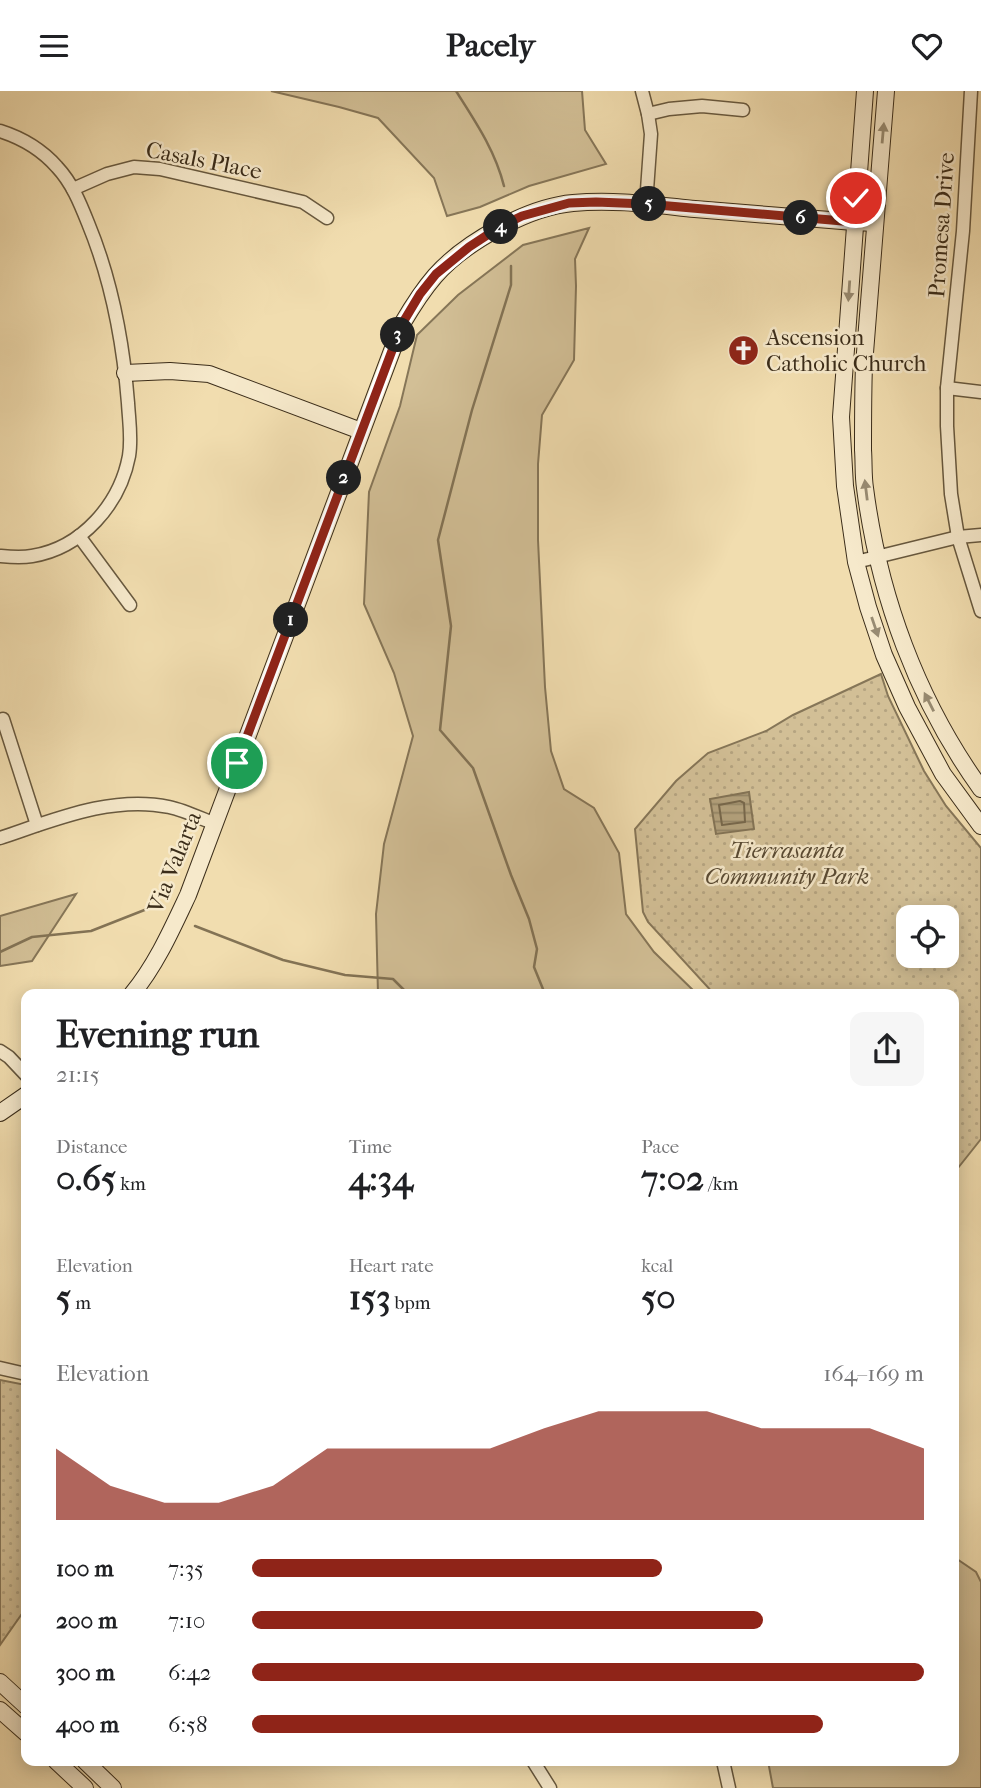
<!DOCTYPE html>
<html lang="en">
<head>
<meta charset="utf-8">
<style>
  body { margin:0; font-family:"IM FELL French Canon",serif; background:#f6f6f6; color:#202124; height:100vh; display:flex; flex-direction:column; font-size:26px; white-space:nowrap }
  * { box-sizing:border-box; margin:0 }
  p { font-size:23px; color:#757577 }
  .icon { flex:none; width:38px; height:38px; fill:none; stroke:currentColor; stroke-width:2; stroke-linecap:round; stroke-linejoin:round }
  .map { position:relative; flex:1; overflow:hidden }
  .side { position:absolute; left:21px; top:898px; width:938px; height:777px; display:flex; flex-direction:column; background:#fff; border-radius:14px; box-shadow:0 4px 18px #0003 }
  .side>* { flex:none }
  .fabs { position:absolute; left:896px; top:814px; display:grid; gap:14px }
  .fabs a { display:grid; place-items:center; width:63px; height:63px; border-radius:14px; background:#fff; box-shadow:0 4px 18px #0003; font-size:35px }
  .pin { position:absolute; display:grid; place-items:center; width:60px; height:60px; color:#fff; margin:-30px; border:4px solid #fff; border-radius:50%; box-shadow:0 2px 7px #0007 }
  .km { position:absolute; width:35px; height:35px; margin:-18px; border-radius:50%; background:#222; color:#fff; font-size:19px; line-height:35px; text-align:center }
  .round { display:grid; place-items:center; flex:none; width:74px; height:74px; border-radius:14px; background:#f6f6f6 }
  .overview { display:flex; align-items:center; justify-content:space-between; height:119px; padding:0 35px }
  h1 { font-size:38px; font-weight:800; line-height:52px }
  .metrics { display:grid; grid-template-columns:repeat(3,1fr); gap:10px; height:119px; padding:7px 35px }
  .metrics div { display:grid; align-content:center }
  .metrics b { font-size:35px; font-weight:800 }
  .metrics small { font-size:19px; font-weight:400 }
  .metrics p { font-size:19px }
  .chart { height:196px; padding:14px 35px }
  .chart p { display:flex; justify-content:space-between }
  .chart svg { width:100%; height:126px; margin-top:7px; fill:#8f2418; opacity:.7 }
  ul { padding:0 35px; list-style:none; font-size:23px }
  li { display:grid; grid-template-columns:112px 84px 1fr; align-items:center; height:52px }
  li i { height:18px; border-radius:9px; background:#8f2418 }
  header { display:flex; justify-content:space-between; align-items:center; height:91px; padding:0 35px; background:#fff; font-size:32px; font-weight:800 }
  .map>svg:first-child { display:block }
</style>
</head>
<body>
<header><svg class="icon" aria-label="menu" viewBox="0 0 24 24"><path d="M4 6h16M4 12h16M4 18h16"/></svg>Pacely<svg class="icon" aria-label="heart" viewBox="0 0 24 24"><path d="M12 20l-8-8c-3-5 5-10 8-4 3-6 11-1 8 4z"/></svg></header>
<div class="map">
<svg width="981" height="1697" viewBox="0 0 981 1697">
  <defs>
    <pattern id="park-dots" width="8" height="8" patternUnits="userSpaceOnUse" patternTransform="scale(1.75)"><rect width="8" height="8" fill="#d2bf96"/><path d="M2 2h.1M6 6h.1" fill="none" stroke="#b5a481" stroke-width="1.8" stroke-linecap="round"/></pattern>
    <pattern id="water-rules" width="6" height="5" patternUnits="userSpaceOnUse" patternTransform="scale(1.75)"><rect width="6" height="5" fill="#b3a17c"/><path d="M0 2.5h6" fill="none" stroke="#938465"/></pattern>
  </defs>
  <rect width="100%" height="100%" fill="#f1ddaf"/>
  <filter id="stains"><feTurbulence type="fractalNoise" baseFrequency=".00286" numOctaves="4"/><feColorMatrix values="0 0 0 0 .2 0 0 0 0 .09 0 0 0 0 .02 0 0 0 .5 -.17"/></filter>
  <radialGradient id="worn" r=".72"><stop offset=".6" stop-color="#630" stop-opacity="0"/><stop offset="1" stop-color="#630" stop-opacity=".3"/></radialGradient>
  <!-- green -->
  <g fill="#d2bf96" stroke="#867658" stroke-width="2">
    <path d="M271,0h311l3,39 21,34 -77,22 -49,21 -33,9 -13,-38 -56,-60 -39,-11z"/>
    <path d="M589,137l-14,31 1,27 -2,74 -32,55 -4,49v76l7,147 6,64 13,38 30,19 25,45 7,61 28,38 43,42h-319l-2,-80 8,-70 29,-108 -19,-63 -30,-69 5,-112 31,-86 17,-71 41,-40 65,-50z"/>
    <path d="M76,803l-44,67 -32,5v-50z"/>
    <path d="M954,1466l22,15 5,10v206h-208l-5,-27h186z"/>
  </g>
  <!-- park -->
  <g fill="url(#park-dots)" stroke="#867658" stroke-width="2" fill-rule="evenodd">
    <path d="M881,583l7,22 36,75 22,35 35,42v291l-27,34v-179h-240l-66,-72 -5,-10 -8,-83 41,-48 32,-28 58,-22 27,-16zM908,826h39v38h-39z"/>
    <path d="M0,1289l26,5v223l-26,37z"/>
  </g>
  <!-- water -->
  <path fill="url(#water-rules)" stroke="#837355" stroke-width="2" d="M749,701l5,37 -38,5 -6,-35z"/>
  <g fill="none" stroke-linecap="round" stroke-linejoin="round">
    <!-- shore -->
    <path stroke="#77674b" stroke-width="2" d="M740,710l4,2 1,19 -23,3 -3,-20z"/>
    <!-- stream -->
    <g stroke="#837355" stroke-width="2.5">
      <path d="M456,0c19,30 39,59 48,95"/>
      <path d="M511,175v19l-39,125 -34,130 13,86 -11,104 33,38 38,107 18,44 8,30 -3,18 11,27"/>
      <path d="M195,835l88,34 62,15 48,4 15,15"/>
      <path d="M0,861l32,-15 59,-6 56,-22"/>
    </g>
    <defs>
      <g id="street">
        <path d="M642,0l6,23 3,20 -5,70"/>
        <path d="M971,0l-8,140 -16,157v38l4,68 7,43 23,74"/>
        <path d="M648,23l21,-5 33,-3 41,4"/>
        <path d="M0,40c22,7 42,19 57,36 15,16 23,36 31,56 24,58 35,117 40,180 1,18 4,35 1,53 -9,48 -47,92 -97,100 -11,2 -21,1 -32,0"/>
        <path d="M73,98l34,-15 27,-7 26,2 143,33 24,16"/>
        <path d="M947,297l34,4"/>
        <path d="M79,445l51,69"/>
        <path d="M856,471l102,-25 23,-2"/>
        <path d="M3,628l34,106"/>
        <path d="M0,747c54,-18 112,-43 169,-31 15,3 31,11 46,17"/>
        <path d="M0,960l9,6 17,18"/>
        <path d="M0,1277l26,6"/>
        <path d="M533,1670l17,27"/>
        <path d="M723,1670l6,27"/>
      </g>
      <g id="secondary">
        <path d="M865,0l-24,326 4,69 11,76 12,45 16,48 23,52 36,67 38,52"/>
        <path d="M886,0l-22,274c-1,28 -1,57 -1,85 1,13 0,25 2,38 14,108 52,212 116,301"/>
        <path d="M125,282l45,-2 39,3 152,57"/>
        <path d="M132,903c24,-29 40,-65 56,-99l214,-571c10,-17 20,-33 33,-48 30,-34 93,-69 138,-73 41,-4 82,2 122,6 53,4 106,9 159,13l21,1"/>
        <path d="M0,1022l26,-18"/>
        <path d="M0,1591l26,24"/>
        <path d="M0,1619l26,23"/>
        <path d="M56,1670l29,27"/>
        <path d="M85,1670l28,27"/>
      </g>
    </defs>
    <!-- street casing -->
    <use href="#street" stroke="#68593f" stroke-width="15"/>
    <!-- secondary casing -->
    <use href="#secondary" stroke="#3b2d1a" stroke-width="18"/>
    <!-- street -->
    <use href="#street" stroke="#f6e9cb" stroke-width="12"/>
    <!-- secondary -->
    <use href="#secondary" stroke="#f6e9cb" stroke-width="16"/>
  </g>
  <!-- one-way arrows -->
  <defs><path id="oneway-solid" d="M-6-.8H1V-3.2L6.5 0L1 3.2V.8H-6Z" transform="scale(1.75)"/></defs>
  <g fill="#988b72">
    <use href="#oneway-solid" transform="translate(883 42) rotate(-85)"/>
    <use href="#oneway-solid" transform="translate(849 200) rotate(94)"/>
    <use href="#oneway-solid" transform="translate(866 399) rotate(-97)"/>
    <use href="#oneway-solid" transform="translate(875 536) rotate(71)"/>
    <use href="#oneway-solid" transform="translate(929 611) rotate(-117)"/>
  </g>
  <g fill="none" stroke-linecap="round" stroke-linejoin="round">
    <defs>
      <path id="route" d="M237,672l165,-439 18,-30 16,-20 33,-27 32,-21 21,-10 47,-13 27,-1 50,2 208,18 2,-24"/>
    </defs>
    <!-- route casing -->
    <use href="#route" stroke="#fff" stroke-width="14"/>
    <!-- route -->
    <use href="#route" stroke="#8f2418" stroke-width="9"/>
  </g>
  <!-- icons -->
  <defs>
    <symbol id="church-disc" viewBox="-11 -11 22 22"><circle r="9.5" fill="#8f2418" stroke="#f6e9cb"/><path d="M-1.2-6h2.4v3.5h3.3v2.4h-3.3V6h-2.4V-.1h-3.3v-2.4h3.3Z" fill="#fff"/></symbol>
  </defs>
  <g fill-rule="evenodd">
    <use href="#church-disc" x="726" y="242" width="35" height="35"/>
  </g>
  <g text-anchor="middle" stroke-width="5" stroke-linejoin="round" paint-order="stroke">
    <!-- street labels -->
    <g font-size="23" fill="#3b2d1a" stroke="#f6e9cb">
      <text transform="translate(204 69) rotate(11)" y="8">Casals Place</text>
      <text transform="translate(941 134) rotate(-86)" y="8">Promesa Drive</text>
      <text transform="translate(174 771) rotate(-68)" y="8">Via Valarta</text>
    </g>
    <!-- poi labels -->
    <g font-size="23" fill="#3b2d1a" stroke="#f6e9cb" text-anchor="start">
      <text x="766" y="254">Ascension<tspan x="766" dy="26">Catholic Church</tspan></text>
    </g>
    <!-- park labels -->
    <g font-size="23" font-style="italic" fill="#594a33" stroke="#f6e9cb">
      <text x="787" y="767">Tierrasanta<tspan x="787" dy="26">Community Park</tspan></text>
    </g>
  </g>
  <rect width="100%" height="100%" filter="url(#stains)"/>
  <rect width="100%" height="100%" fill="url(#worn)"/>
</svg>
<div class="fabs">
<a><svg class="icon" aria-label="locate" viewBox="0 0 24 24"><circle cx="12" cy="12" r="6"/><path d="M12 2v4M12 18v4M2 12h4M18 12h4"/></svg></a>
</div>
<div class="pin" style="left:237px;top:672px;background:#1e9e55"><svg class="icon" aria-label="arrive" viewBox="0 0 24 24"><path d="M6 21V4h12l-3 4 3 4H6"/></svg></div>
<div class="pin" style="left:856px;top:107px;background:#d93025"><svg class="icon" aria-label="check" viewBox="0 0 24 24"><path d="M5 12l5 5 9-10"/></svg></div>
<b class="km" style="left:291px;top:529px">1</b>
<b class="km" style="left:344px;top:387px">2</b>
<b class="km" style="left:398px;top:244px">3</b>
<b class="km" style="left:501px;top:136px">4</b>
<b class="km" style="left:649px;top:113px">5</b>
<b class="km" style="left:801px;top:127px">6</b>
<section class="side">
<div class="overview"><div><h1>Evening run</h1><p>21:15</p></div><a class="round"><svg class="icon" aria-label="share" viewBox="0 0 24 24"><path d="M12 15V3M7 8l5-5 5 5M5 13v7h14v-7"/></svg></a></div>
<div class="metrics">
<div><p>Distance</p><b>0.65<small> km</small></b></div>
<div><p>Time</p><b>4:34</b></div>
<div><p>Pace</p><b>7:02<small> /km</small></b></div>
</div>
<div class="metrics">
<div><p>Elevation</p><b>5<small> m</small></b></div>
<div><p>Heart rate</p><b>153<small> bpm</small></b></div>
<div><p>kcal</p><b>50</b></div>
</div>
<div class="chart"><p><span>Elevation</span>164–169 m</p>
<svg viewBox="0 0 160 44" preserveAspectRatio="none"><path d="M0 44V19L10 32L20 38L30 38L40 32L50 19L60 19L70 19L80 19L90 12L100 6L110 6L120 6L130 12L140 12L150 12L160 19V44z"/></svg>
</div>
<ul>
<li><b>100 m</b>7:35<i style="width:61%"></i></li>
<li><b>200 m</b>7:10<i style="width:76%"></i></li>
<li><b>300 m</b>6:42<i style="width:100%"></i></li>
<li><b>400 m</b>6:58<i style="width:85%"></i></li>
</ul>
</section>
</div>
</body>
</html>
